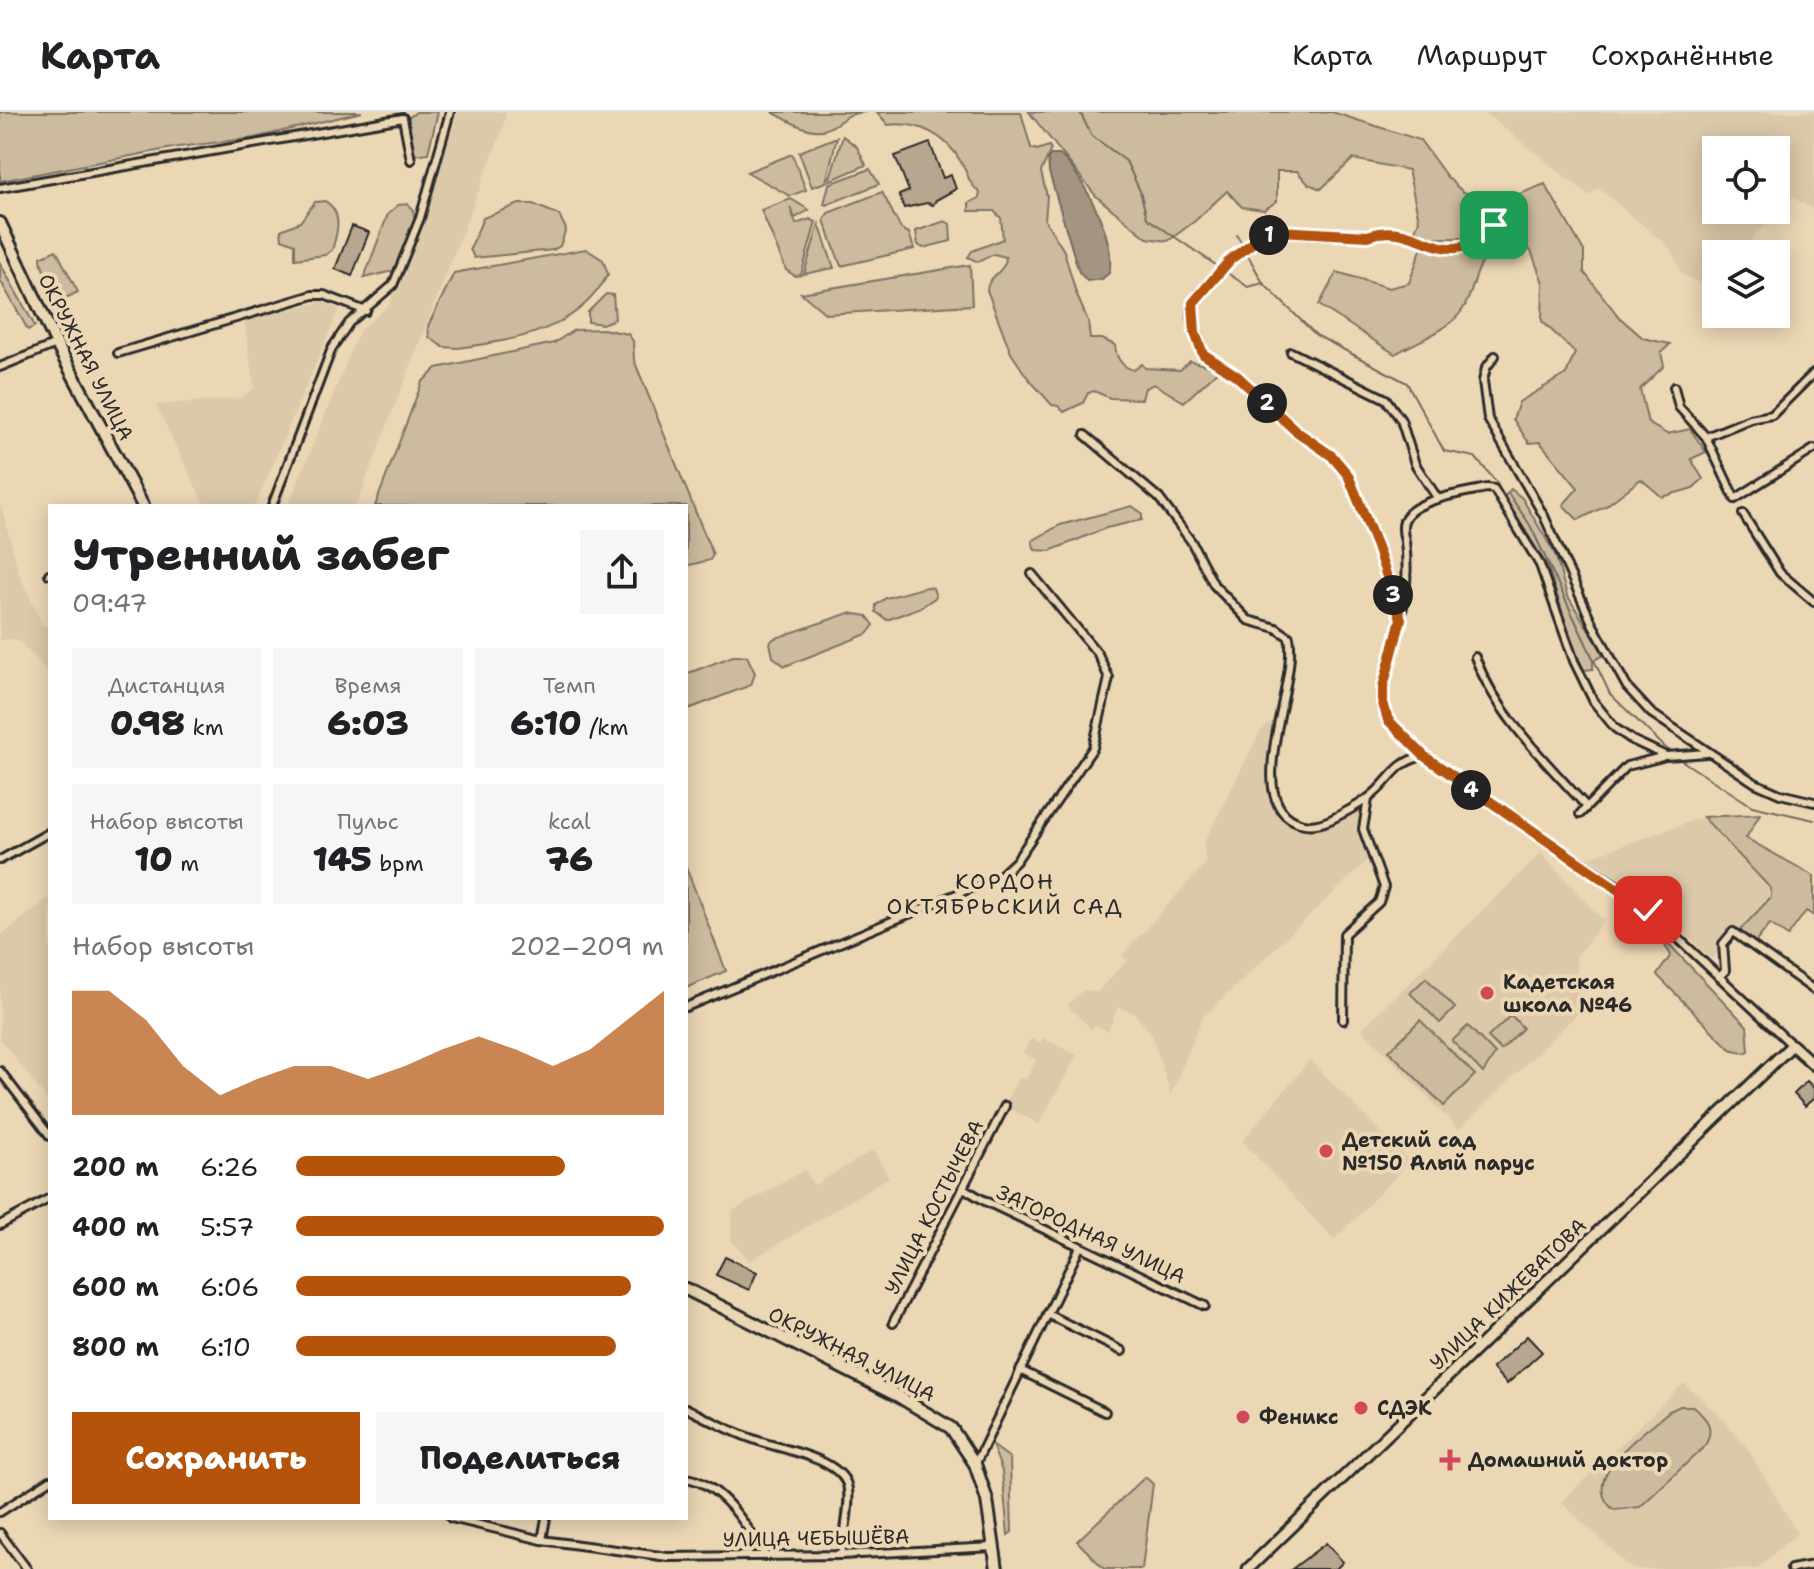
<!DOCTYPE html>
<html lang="ru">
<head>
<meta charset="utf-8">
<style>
  body { margin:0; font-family:"Shantell Sans",sans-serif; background:#f6f6f6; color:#202124; height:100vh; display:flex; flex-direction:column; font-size:30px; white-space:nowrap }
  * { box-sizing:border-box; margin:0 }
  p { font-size:26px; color:#757577 }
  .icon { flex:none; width:44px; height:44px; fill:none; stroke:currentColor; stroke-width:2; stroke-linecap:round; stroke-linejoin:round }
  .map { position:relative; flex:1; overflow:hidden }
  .side { position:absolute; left:48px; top:392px; width:640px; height:1016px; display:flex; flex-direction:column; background:#fff; border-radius:0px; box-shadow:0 4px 20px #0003 }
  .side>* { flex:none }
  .buttons { position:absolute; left:1702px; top:24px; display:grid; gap:16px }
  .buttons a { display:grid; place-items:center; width:88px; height:88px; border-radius:0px; background:#fff; box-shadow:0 4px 20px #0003; font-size:40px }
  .pin { position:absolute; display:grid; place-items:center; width:68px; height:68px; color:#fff; margin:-34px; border-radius:16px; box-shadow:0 4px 12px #0006 }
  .km { position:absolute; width:40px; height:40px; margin:-20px; border-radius:50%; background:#222; color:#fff; font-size:22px; line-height:40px; text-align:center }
  .round { display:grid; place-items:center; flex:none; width:84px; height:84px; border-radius:0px; background:#f6f6f6 }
  .head { display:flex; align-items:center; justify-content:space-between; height:136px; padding:0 24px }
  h1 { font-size:44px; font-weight:800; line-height:60px }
  .stats { display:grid; grid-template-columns:repeat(3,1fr); gap:12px; height:136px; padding:8px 24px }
  .stats div { display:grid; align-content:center; border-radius:0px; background:#f6f6f6; text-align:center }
  .stats b { font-size:34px; font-weight:800 }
  .stats small { font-size:22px; font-weight:400 }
  .stats p { font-size:22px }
  .chart { height:224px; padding:16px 24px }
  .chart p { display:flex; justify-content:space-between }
  .chart svg { width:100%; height:144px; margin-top:8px; fill:#b45309; opacity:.7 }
  .primary-button { display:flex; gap:16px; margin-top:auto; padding:16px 24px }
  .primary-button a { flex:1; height:92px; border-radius:0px; background:#b45309; color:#fff; font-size:32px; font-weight:800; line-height:92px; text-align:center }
  .primary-button a+a { background:#f6f6f6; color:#202124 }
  ul { padding:0 24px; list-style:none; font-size:26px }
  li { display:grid; grid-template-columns:128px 96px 1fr; align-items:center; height:60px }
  li i { height:20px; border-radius:10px; background:#b45309 }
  header { display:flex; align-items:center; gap:48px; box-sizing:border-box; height:112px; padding:0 40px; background:#fff; border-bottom:2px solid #e0e0e0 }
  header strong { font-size:38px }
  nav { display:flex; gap:44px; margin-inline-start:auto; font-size:28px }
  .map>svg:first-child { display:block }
</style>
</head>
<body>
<header>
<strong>Карта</strong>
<nav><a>Карта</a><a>Маршрут</a><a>Сохранённые</a></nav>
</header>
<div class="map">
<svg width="1814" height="1457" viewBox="0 0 1814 1457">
  <rect width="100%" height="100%" fill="#ecd7b5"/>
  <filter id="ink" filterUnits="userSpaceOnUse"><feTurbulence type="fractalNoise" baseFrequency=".0125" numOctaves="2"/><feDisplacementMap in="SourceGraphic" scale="16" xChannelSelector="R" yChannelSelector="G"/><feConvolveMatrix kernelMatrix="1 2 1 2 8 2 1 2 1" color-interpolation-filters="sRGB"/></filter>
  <g filter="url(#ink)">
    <!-- built -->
    <g fill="#dcc9a9" fill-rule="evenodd">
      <path d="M458,0h48l-3,16 -147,378h-68l71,-175 30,-26 33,-84z"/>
      <path d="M1484,0h330v98l-22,-13 -55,57h-21v22l-10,10 -24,-12 -13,-27 -71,-59 -9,8zM1716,38h60v60h-60z"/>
      <path d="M322,190l17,7 -84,197h-50l-49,-101 84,-7 14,-10 -10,-68z"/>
      <path d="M0,390l19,71 24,53h7v48l-33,-35 -17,1z"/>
      <path d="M1268,611l6,1 -5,25 1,42 6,19 8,10 16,8h19l45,-21 -3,22 8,30 -167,159 -31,77 -19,-60 -17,-21 -17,-7 -10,24 -14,-6 -2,5 -25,-25 17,-15 13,2 30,-31 -5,-6 84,-92 -3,-18 58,-115z"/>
      <path d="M1703,705l69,76 -60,66 -72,-65 -50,-37z"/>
      <path d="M1541,741l63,68 -28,36 2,56 -119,117 -97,-101z"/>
      <path d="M50,785v206l-50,-64v-103z"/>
      <path d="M1031,926l9,5 3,-5 34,17 -38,69 -30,-16 2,-5 -5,-2 13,-24 7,3 10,-20 -13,-7z"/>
      <path d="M1310,948l100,102 -76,78 -92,-99z"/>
      <path d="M873,1038l16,27 -139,84 -19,-21 1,-29 73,-41 9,15z"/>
      <path d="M1684,1271l41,38 23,28 49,84 -40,36h-125l-71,-67z"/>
    </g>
    <!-- green -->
    <g fill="#cdbb9f" stroke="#7c7365" stroke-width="2">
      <path d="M0,0h362l-108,26 -76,9 -178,34z"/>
      <path d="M416,0h22l-10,41 -15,2 -6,-36z"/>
      <path d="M772,0h94c-26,2 -22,11 -40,17 -18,6 -39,-10 -54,-17z"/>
      <path d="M877,0h144l10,36 6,2 12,-4 2,3 -10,23 6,24 -2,24 19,31 12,42 12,28 2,18h12l13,6c1,13 6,22 19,25l8,-6 3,4 35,2 10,-9 30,8 -36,33 -30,-18 -9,4 -3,11 -32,-1 -16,-7 -6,2 -5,10 -19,9 -6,-6 -6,-1 -25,-28 -16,-24 -24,-63c1,-15 19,-18 19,-33l-12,-3 -16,8 -10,-5 4,-6 31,-12 -2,-21 -7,-7h-25v-8l10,-5 1,-5c-14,-13 -10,-16 -19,-31 -15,-27 -43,-41 -73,-37z"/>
      <path d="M1029,0h303l88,28 27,37 16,15 23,6 31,-3 28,-11 39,67v21l35,45 24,21 27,6 -9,9 3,13 -24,23 8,34 19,11 23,-5 16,23 -15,7 12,20 -10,9 -31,9 -21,-18 -35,27 -28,14 -15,-15 15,-17 -38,-46 -11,1 -16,-24 6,-17 47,-28 9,-21 -33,-32 1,-38 -12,-32 -23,-15 3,-15 -13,-13 -34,30h-36l-14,-5 5,-13 -11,-50 -55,-11 -32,30 -13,-5 -11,-13h-20v30l-13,9 -22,-3 -15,-16 -32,30 -27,20 -21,-3 -51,-42z"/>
      <path d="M843,24l14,11 9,18 -37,16z"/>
      <path d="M837,25l-11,45 -14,5 -13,-35z"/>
      <path d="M792,42l14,36 -16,6 -43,-24z"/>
      <path d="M870,57l9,15 -53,21 -2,-1 5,-20z"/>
      <path d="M882,80l19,37 8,4 5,16 -73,17 -17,-46 4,-7z"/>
      <path d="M791,87l18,11 -14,8 -5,-11 6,17 14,-5 6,3 -15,53 -6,1 -9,-6 -25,-60z"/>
      <path d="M325,89c18,11 13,31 7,49l-7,5 -30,4v-15l-13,-5 -1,-9 19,-8 15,-20z"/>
      <path d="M408,92l5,5 2,14 -22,48 -29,7 24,-64 10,-9z"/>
      <path d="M519,92h14l26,11 7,14 -6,17 -7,4 -79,8 -4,-9 13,-31z"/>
      <path d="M945,109l5,3 1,17 -28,7 -5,-3 -2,-14z"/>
      <path d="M819,112l15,44 -30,6z"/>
      <path d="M1423,132l33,7 26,-5 8,6c-16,16 -15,38 -27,57 -14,22 -46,32 -68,45l-76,-49 18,-33 52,16 20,-5z"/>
      <path d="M586,137l17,11 5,14c-30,57 -92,66 -150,74l-15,-1 -14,-10 -1,-11 26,-53z"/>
      <path d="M56,138l22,42 -12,6c-12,-5 -25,-27 -25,-41z"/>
      <path d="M0,151l35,63 -7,4 -28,-50z"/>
      <path d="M970,153l2,40 -146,9 -25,-21z"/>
      <path d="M606,182l7,1 2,24 -13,5 -14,-2v-10z"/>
      <path d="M603,217l25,5 5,7 1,19 79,195 -3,5 -24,6v-60h-311l47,-124 15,-14 117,-25 20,-13z"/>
      <path d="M1511,377l11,9 33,56 12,41 34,54 1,7 -9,5v8l-9,1 -7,-13 -29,-90 -44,-70z"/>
      <path d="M1132,394l10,7v7l-36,8 -56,23 -15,-1 -3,-9 28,-16z"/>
      <path d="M926,475l7,1 3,9 -15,10 -34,13 -11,-8v-7l10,-7z"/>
      <path d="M849,501l18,3 7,9 -7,9 -82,32 -12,-9 -3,-14 3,-4z"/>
      <path d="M733,544h14l8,17 -4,12 -65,25v-36z"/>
      <path d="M1760,702l-14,24 68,38v40l-8,-5 -18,25 -18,-12 -16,20 -13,-10v-5l30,-32v-8l-68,-72z"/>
      <path d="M686,755l40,104 -40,17z"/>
      <path d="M1666,829l81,85 2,25 -4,2 -15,-4 -73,-74 14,-20 -7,-11z"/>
      <path d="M1426,866l29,30 -15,15 -30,-30z"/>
      <path d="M1511,903l12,13 -22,22 -13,-13z"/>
      <path d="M1420,908l55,55 -31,31 -55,-55z"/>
      <path d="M1468,914l27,28 -12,19 -31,-32z"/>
      <path d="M1680,1294h13c15,14 22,21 12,40l-65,61 -26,3c-39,-33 31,-77 55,-99z"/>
      <path d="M992,1333l18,13 2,74 -4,3 -6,-64z"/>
      <path d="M1145,1365l8,7 -11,85h-38l-27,-28z"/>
    </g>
    <!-- water -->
    <path fill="#a39581" stroke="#736b5f" stroke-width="2" d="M1051,43h9c24,21 57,87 49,118l-7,6 -15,2 -8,-9 -30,-100 -1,-14z"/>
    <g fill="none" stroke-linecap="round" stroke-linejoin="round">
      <!-- stream -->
      <g stroke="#736b5f" stroke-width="2">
        <path d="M1080,0l11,23 35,26 14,30 7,27 101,69 15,-4 53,52 91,48 37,68 31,6 23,27"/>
        <path d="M1237,123l26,48"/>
        <path d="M1508,381l22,32 80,169 61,59"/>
        <path d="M1676,645l76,49 62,14"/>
      </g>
    </g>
    <!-- building -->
    <g fill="#b6a78e" stroke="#2b2b2b" stroke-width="2">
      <path d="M930,31l13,35 8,-3 5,14 -20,11 -3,5 -6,-2 -23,5 -5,-13 10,-4 -14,-35z"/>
      <path d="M352,114l17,6 -17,44 -17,-7z"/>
      <path d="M1807,969l7,7v10l-9,8 -11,-12z"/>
      <path d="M725,1145l32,15 -8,18 -33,-15z"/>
      <path d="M1527,1224l15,16 -35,32 -15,-16z"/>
      <path d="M1326,1431l17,19 -7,7h-44z"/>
    </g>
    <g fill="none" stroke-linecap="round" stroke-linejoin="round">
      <defs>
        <g id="minor">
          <path d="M0,76l403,-70 8,42"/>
          <path d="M1499,99c-26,76 -84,7 -131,25l-88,-5 -22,8 -27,20 -31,34 -7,10 -1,15 11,36 34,22 59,55 36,25 16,19 29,72 24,72 -18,68v16l5,17 36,36 57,41 152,99 159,149"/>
          <path d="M1291,240l95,47 15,21 14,44 23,35"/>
          <path d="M118,241l195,-58h11l42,16"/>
          <path d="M1495,244l-9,12 -3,13 5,38 56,97 49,109 34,62 24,26 104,70 25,11 34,8"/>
          <path d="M0,255l56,-23"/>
          <path d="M1674,275l5,20 27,30 29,62 79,-50"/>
          <path d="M1085,323l74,63 32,43 23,44 34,35 28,8 13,9c10,45 -47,160 6,184 12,6 23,4 35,-1 12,-6 26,-13 37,-21 24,-16 25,-37 57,-43"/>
          <path d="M1706,325l44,-18 22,-4 42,-42"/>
          <path d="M272,394l60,-158 17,-25 44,-38 27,-67 30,-106"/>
          <path d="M1743,402l37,59 34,29"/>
          <path d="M49,462h1"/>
          <path d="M1401,504c6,-25 7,-49 4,-75 -2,-7 -4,-17 1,-24 11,-18 62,-25 81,-29l7,1 46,76 34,96 20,41 21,26 17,12 34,16 41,-3"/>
          <path d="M1475,545c22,58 69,103 111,149"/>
          <path d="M1580,702l47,-48 35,-9"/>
          <path d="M0,748l50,-28"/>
          <path d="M1719,865l6,-6 -2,-27 10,-12 81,58"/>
          <path d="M686,895l314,-131 16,-15 77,-113 16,-70 -11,-24 -66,-80"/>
          <path d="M1343,908l1,-86 35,-32 5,-15 -21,-58 5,-30"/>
          <path d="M0,959l50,65"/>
          <path d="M965,1077l20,12 220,105"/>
          <path d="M0,1113l50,-27"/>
          <path d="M1047,1202l75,37"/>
          <path d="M893,1211l112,-217"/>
          <path d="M1020,1258l85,42"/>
          <path d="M686,1296c22,11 44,23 67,31 25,10 80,17 93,43 7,14 -3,56 -5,73"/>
          <path d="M976,1351l104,-216"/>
          <path d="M686,1366c35,5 62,49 79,77"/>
          <path d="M0,1400l50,-32"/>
          <path d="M451,1406l91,22 126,17 173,-2 153,-8"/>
          <path d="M0,1421l27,36"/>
          <path d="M542,1428l4,-22"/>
          <path d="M1791,1457l23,-4"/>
        </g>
        <path id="secondary" d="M1248,1457l544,-524 22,20"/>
        <g id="primary">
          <path d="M0,111l56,120 87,163"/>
          <path d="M686,1177l212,107 53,32 24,36 12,36 10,69"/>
        </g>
      </defs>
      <!-- minor casing -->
      <use href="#minor" stroke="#2b2b2b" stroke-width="12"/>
      <!-- secondary casing -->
      <use href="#secondary" stroke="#2b2b2b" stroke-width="15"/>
      <!-- primary casing -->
      <use href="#primary" stroke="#2b2b2b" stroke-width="16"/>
      <!-- minor -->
      <use href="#minor" stroke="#ecd7b5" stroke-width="6"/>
      <!-- secondary -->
      <use href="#secondary" stroke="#ecd7b5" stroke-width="9"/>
      <!-- primary -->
      <use href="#primary" stroke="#ecd7b5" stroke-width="10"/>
    </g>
  </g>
  <g fill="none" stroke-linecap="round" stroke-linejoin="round" filter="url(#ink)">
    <defs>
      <path id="route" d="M1494,113c-51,55 -73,-8 -126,11l-88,-5 -22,8 -27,20 -38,44 2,30 8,21 34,22 59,55 36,25 16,19 29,72 24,72 -18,68v16l5,17 36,36 224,154"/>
    </defs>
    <!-- route casing -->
    <use href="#route" stroke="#fff" stroke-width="16"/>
    <!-- route -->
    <use href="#route" stroke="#b45309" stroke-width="10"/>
  </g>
  <!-- markers -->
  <g fill="#d1495b" stroke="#ecd7b5" stroke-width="3">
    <circle cx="1487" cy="881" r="8"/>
    <circle cx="1326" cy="1039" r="8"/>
    <circle cx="1361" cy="1296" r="8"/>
    <circle cx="1243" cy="1305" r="8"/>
    <path d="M1446 1336h8v8h8v8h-8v8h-8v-8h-8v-8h8z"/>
  </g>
  <g text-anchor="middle" stroke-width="8" stroke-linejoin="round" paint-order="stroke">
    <!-- street labels -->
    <g font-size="20" fill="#2b2b2b" stroke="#ecd7b5">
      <text transform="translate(86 245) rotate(63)" y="7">ОКРУЖНАЯ УЛИЦА</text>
      <text transform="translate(934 1095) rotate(-63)" y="7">УЛИЦА КОСТЫЧЕВА</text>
      <text transform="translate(1091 1122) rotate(25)" y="7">ЗАГОРОДНАЯ УЛИЦА</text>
      <text transform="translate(1508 1182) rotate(-44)" y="7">УЛИЦА КИЖЕВАТОВА</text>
      <text transform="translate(852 1242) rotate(27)" y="7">ОКРУЖНАЯ УЛИЦА</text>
      <text transform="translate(816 1426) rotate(-1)" y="7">УЛИЦА ЧЕБЫШЁВА</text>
    </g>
    <!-- poi labels -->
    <g font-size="20" font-weight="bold" fill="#2b2b2b" stroke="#ecd7b5" text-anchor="start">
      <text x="1503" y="877">Кадетская<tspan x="1503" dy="23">школа №46</tspan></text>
      <text x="1342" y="1035">Детский сад<tspan x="1342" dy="23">№150 Алый парус</tspan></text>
      <text x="1377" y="1303">СДЭК</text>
      <text x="1259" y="1312">Феникс</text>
      <text x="1468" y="1355">Домашний доктор</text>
    </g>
    <!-- neighbourhood labels -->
    <g font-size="22" letter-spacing="2" fill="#2b2b2b" stroke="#ecd7b5">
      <text x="1005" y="777">КОРДОН<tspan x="1005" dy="25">ОКТЯБРЬСКИЙ САД</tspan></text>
    </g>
  </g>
</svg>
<div class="buttons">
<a><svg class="icon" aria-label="locate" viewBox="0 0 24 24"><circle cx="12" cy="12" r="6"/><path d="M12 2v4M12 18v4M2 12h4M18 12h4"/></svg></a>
<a><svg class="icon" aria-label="layers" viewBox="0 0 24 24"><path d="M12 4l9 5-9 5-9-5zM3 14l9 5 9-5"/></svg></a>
</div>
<div class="pin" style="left:1494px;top:113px;background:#1e9e55"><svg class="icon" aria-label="arrive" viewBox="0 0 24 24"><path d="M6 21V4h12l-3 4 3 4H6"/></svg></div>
<div class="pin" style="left:1648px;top:798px;background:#d93025"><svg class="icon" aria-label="check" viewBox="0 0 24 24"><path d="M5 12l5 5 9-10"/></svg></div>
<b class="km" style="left:1269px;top:123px">1</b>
<b class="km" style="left:1267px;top:291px">2</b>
<b class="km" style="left:1393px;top:483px">3</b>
<b class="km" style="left:1471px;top:678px">4</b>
<section class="side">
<div class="head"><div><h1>Утренний забег</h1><p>09:47</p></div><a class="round"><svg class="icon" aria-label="share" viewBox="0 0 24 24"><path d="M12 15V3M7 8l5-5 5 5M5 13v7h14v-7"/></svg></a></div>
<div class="stats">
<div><p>Дистанция</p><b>0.98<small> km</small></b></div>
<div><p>Время</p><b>6:03</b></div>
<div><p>Темп</p><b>6:10<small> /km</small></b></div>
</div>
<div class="stats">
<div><p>Набор высоты</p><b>10<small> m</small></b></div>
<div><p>Пульс</p><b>145<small> bpm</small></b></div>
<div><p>kcal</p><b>76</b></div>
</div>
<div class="chart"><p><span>Набор высоты</span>202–209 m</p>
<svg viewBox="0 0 160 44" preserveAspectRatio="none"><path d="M0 44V6L10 6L20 15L30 29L40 38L50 33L60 29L70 29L80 33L90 29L100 24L110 20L120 24L130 29L140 24L150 15L160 6V44z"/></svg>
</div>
<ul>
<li><b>200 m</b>6:26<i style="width:73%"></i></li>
<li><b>400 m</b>5:57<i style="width:100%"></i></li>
<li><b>600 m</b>6:06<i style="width:91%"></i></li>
<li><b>800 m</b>6:10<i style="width:87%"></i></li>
</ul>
<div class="primary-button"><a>Сохранить</a><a>Поделиться</a></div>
</section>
</div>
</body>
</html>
